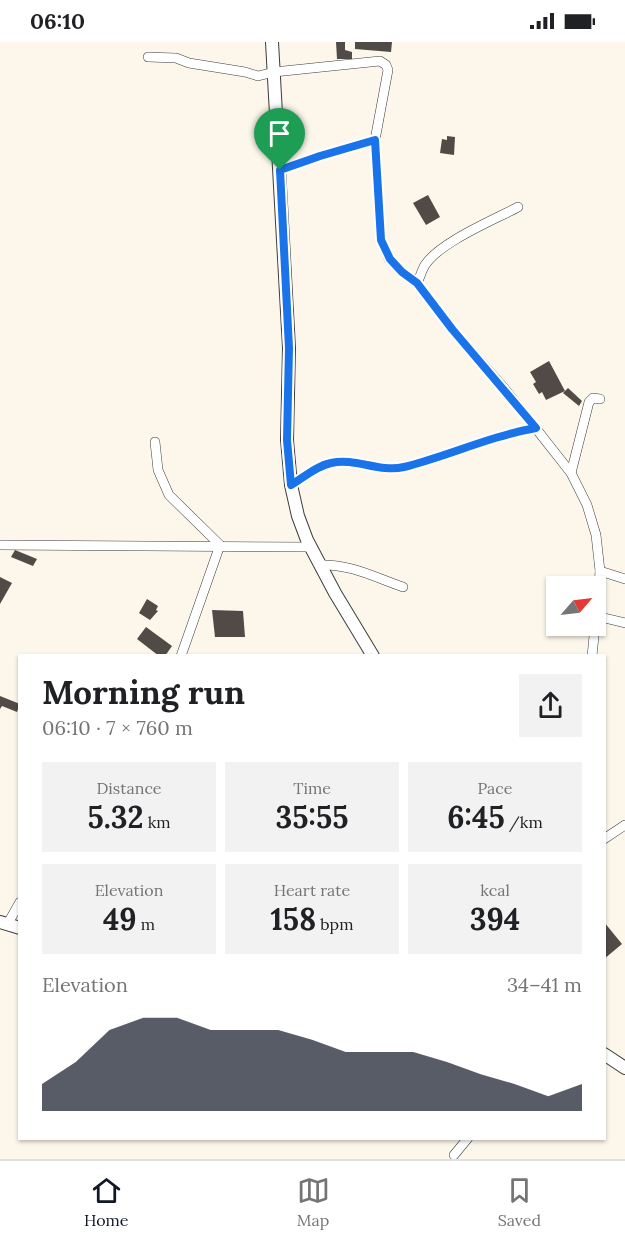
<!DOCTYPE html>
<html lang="en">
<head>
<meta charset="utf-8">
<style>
  body { margin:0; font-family:Lora,serif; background:#f2f2f2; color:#202124; height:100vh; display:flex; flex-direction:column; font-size:22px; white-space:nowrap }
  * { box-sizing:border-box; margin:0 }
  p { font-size:20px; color:#757577 }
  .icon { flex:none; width:33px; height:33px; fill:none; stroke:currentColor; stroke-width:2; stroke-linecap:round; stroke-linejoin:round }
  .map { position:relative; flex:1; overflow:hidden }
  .sheet { position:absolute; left:18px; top:612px; width:588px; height:486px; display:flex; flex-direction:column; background:#fff; border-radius:0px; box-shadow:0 2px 4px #0004 }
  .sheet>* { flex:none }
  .needle { width:39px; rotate:62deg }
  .controls { position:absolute; left:546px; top:534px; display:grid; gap:12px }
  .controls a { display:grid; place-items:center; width:60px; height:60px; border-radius:0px; background:#fff; box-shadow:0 2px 4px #0004; font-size:30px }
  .pin { position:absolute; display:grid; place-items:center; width:51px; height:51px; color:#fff; margin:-62px -26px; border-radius:50% 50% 50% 0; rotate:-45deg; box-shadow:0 0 6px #0007 }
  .pin .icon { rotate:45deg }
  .round { display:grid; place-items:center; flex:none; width:63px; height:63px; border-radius:0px; background:#f2f2f2 }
  .headline { display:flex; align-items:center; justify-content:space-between; height:102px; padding:0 24px }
  h1 { font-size:33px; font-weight:700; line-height:45px }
  .figures { display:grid; grid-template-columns:repeat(3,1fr); gap:9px; height:102px; padding:6px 24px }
  .figures div { display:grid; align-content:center; border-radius:0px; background:#f2f2f2; text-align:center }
  .figures b { font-size:30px; font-weight:700 }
  .figures small { font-size:16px; font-weight:400 }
  .figures p { font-size:16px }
  .chart { height:168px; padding:12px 24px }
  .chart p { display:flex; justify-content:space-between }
  .chart svg { width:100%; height:108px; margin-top:6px; fill:#111827; opacity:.7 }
  .status { display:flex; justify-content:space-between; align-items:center; height:42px; padding:0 30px; background:#fff; direction:ltr }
  .status svg { height:16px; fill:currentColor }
  .dock { display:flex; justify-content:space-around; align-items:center; height:84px; border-top:2px solid #e0e0e0; background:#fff; font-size:16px; color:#757577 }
  .dock a { display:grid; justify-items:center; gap:3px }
  .dock .on { color:#111827 }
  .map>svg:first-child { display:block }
</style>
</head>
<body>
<div class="status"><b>06:10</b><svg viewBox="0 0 49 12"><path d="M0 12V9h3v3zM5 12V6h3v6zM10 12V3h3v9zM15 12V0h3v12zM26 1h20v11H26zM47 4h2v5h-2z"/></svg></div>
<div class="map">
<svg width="625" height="1117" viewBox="0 0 625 1117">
  <rect width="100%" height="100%" fill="#fcf7ea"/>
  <!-- building -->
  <g fill="#514b48">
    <path d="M336,0h9v8l7,2v7h-15z"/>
    <path d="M355,0h37l-1,10 -36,-3z"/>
    <path d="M447,94l8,1 -1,18 -14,-2 2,-14 5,1z"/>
    <path d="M428,153l12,22 -14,8 -13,-22z"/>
    <path d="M549,319l16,30 -19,9 -4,-8 -3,2 -6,-10 3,-2 -6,-10z"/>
    <path d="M568,346l14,13 -3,5 -16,-13z"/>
    <path d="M15,508l22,9 -4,7 -22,-9z"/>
    <path d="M0,535l12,6 -12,21z"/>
    <path d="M147,557l11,7 -2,4 2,1 -8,9 -11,-7z"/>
    <path d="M212,568l31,1 2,26h-30z"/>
    <path d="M146,585l26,19 -7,10h-6l-22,-17z"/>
    <path d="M0,654l20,8 -3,8 -15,-6 -2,3z"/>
    <path d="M604,880l18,22 -18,15z"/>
  </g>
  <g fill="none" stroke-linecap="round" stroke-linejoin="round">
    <defs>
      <g id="minor">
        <path d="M148,15l28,1 13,5 56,9 13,4 16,-4 106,-11 6,4 2,5 -13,70 6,100 8,19 13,13 15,11 35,46 52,59 67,85 16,32 9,30 4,36 -4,52"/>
        <path d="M280,128l40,-14 55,-16"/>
        <path d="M417,241c3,-6 5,-13 8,-18 15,-23 69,-45 93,-58"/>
        <path d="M155,400l3,28 11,25 51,50 -39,111"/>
        <path d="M571,431l18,-71 4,-4 7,1"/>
        <path d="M291,443c12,-7 26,-19 40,-22 24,-6 48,10 72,4 45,-11 87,-31 133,-39"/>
        <path d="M0,503l311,2"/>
        <path d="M320,523c31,-1 54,12 83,22"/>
        <path d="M600,529l25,8"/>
        <path d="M596,574l29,7"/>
        <path d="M592,614l3,-30"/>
        <path d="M604,797l21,-14"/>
        <path d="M7,883l13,-23"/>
        <path d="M454,1113l14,-17"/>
      </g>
      <g id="tertiary">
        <path d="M272,0l17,306 -2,92 4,45 7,31 9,24 28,53 38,63"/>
        <path d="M0,880l20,6"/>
        <path d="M604,1012l21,14"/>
      </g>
    </defs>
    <!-- minor casing -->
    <use href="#minor" stroke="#3d3d3d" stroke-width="10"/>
    <!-- tertiary casing -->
    <use href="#tertiary" stroke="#3d3d3d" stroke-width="14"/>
    <!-- minor -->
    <use href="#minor" stroke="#fff" stroke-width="9"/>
    <!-- tertiary -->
    <use href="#tertiary" stroke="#fff" stroke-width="12"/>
  </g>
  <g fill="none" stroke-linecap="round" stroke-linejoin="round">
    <defs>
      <path id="route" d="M375,98l6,100 9,19 12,13 15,11 35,46 84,99c-46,8 -88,28 -132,39 -25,6 -49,-10 -73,-4 -15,3 -28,15 -40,22l-4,-45 2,-92 -9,-178 40,-14z"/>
    </defs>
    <!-- route casing -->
    <use href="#route" stroke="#fff" stroke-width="12"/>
    <!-- route -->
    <use href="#route" stroke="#1a73e8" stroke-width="8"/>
  </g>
</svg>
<div class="controls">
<a><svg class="needle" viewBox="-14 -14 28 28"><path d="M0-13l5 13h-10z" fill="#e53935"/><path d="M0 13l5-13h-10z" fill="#757577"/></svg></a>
</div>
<div class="pin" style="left:280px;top:128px;background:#1e9e55"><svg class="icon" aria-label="arrive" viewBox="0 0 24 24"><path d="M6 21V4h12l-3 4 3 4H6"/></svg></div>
<section class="sheet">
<div class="headline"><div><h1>Morning run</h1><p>06:10 · 7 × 760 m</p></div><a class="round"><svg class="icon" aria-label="share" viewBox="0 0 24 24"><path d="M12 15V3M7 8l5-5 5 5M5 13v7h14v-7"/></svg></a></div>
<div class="figures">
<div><p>Distance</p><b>5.32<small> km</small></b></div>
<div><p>Time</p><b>35:55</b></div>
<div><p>Pace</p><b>6:45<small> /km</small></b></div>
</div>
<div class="figures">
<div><p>Elevation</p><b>49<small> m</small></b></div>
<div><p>Heart rate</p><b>158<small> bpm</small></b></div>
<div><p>kcal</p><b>394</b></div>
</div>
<div class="chart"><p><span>Elevation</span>34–41 m</p>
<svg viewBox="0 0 160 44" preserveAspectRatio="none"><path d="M0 44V33L10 24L20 11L30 6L40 6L50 11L60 11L70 11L80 15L90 20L100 20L110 20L120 24L130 29L140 33L150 38L160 33V44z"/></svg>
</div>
</section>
</div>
<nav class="dock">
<a class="on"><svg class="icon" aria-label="home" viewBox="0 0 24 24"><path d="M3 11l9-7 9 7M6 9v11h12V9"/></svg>Home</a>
<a><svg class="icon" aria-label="map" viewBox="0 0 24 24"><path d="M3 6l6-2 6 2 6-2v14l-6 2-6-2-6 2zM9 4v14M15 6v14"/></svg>Map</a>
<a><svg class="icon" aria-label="saved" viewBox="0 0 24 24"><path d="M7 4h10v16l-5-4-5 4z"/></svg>Saved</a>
</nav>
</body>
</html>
